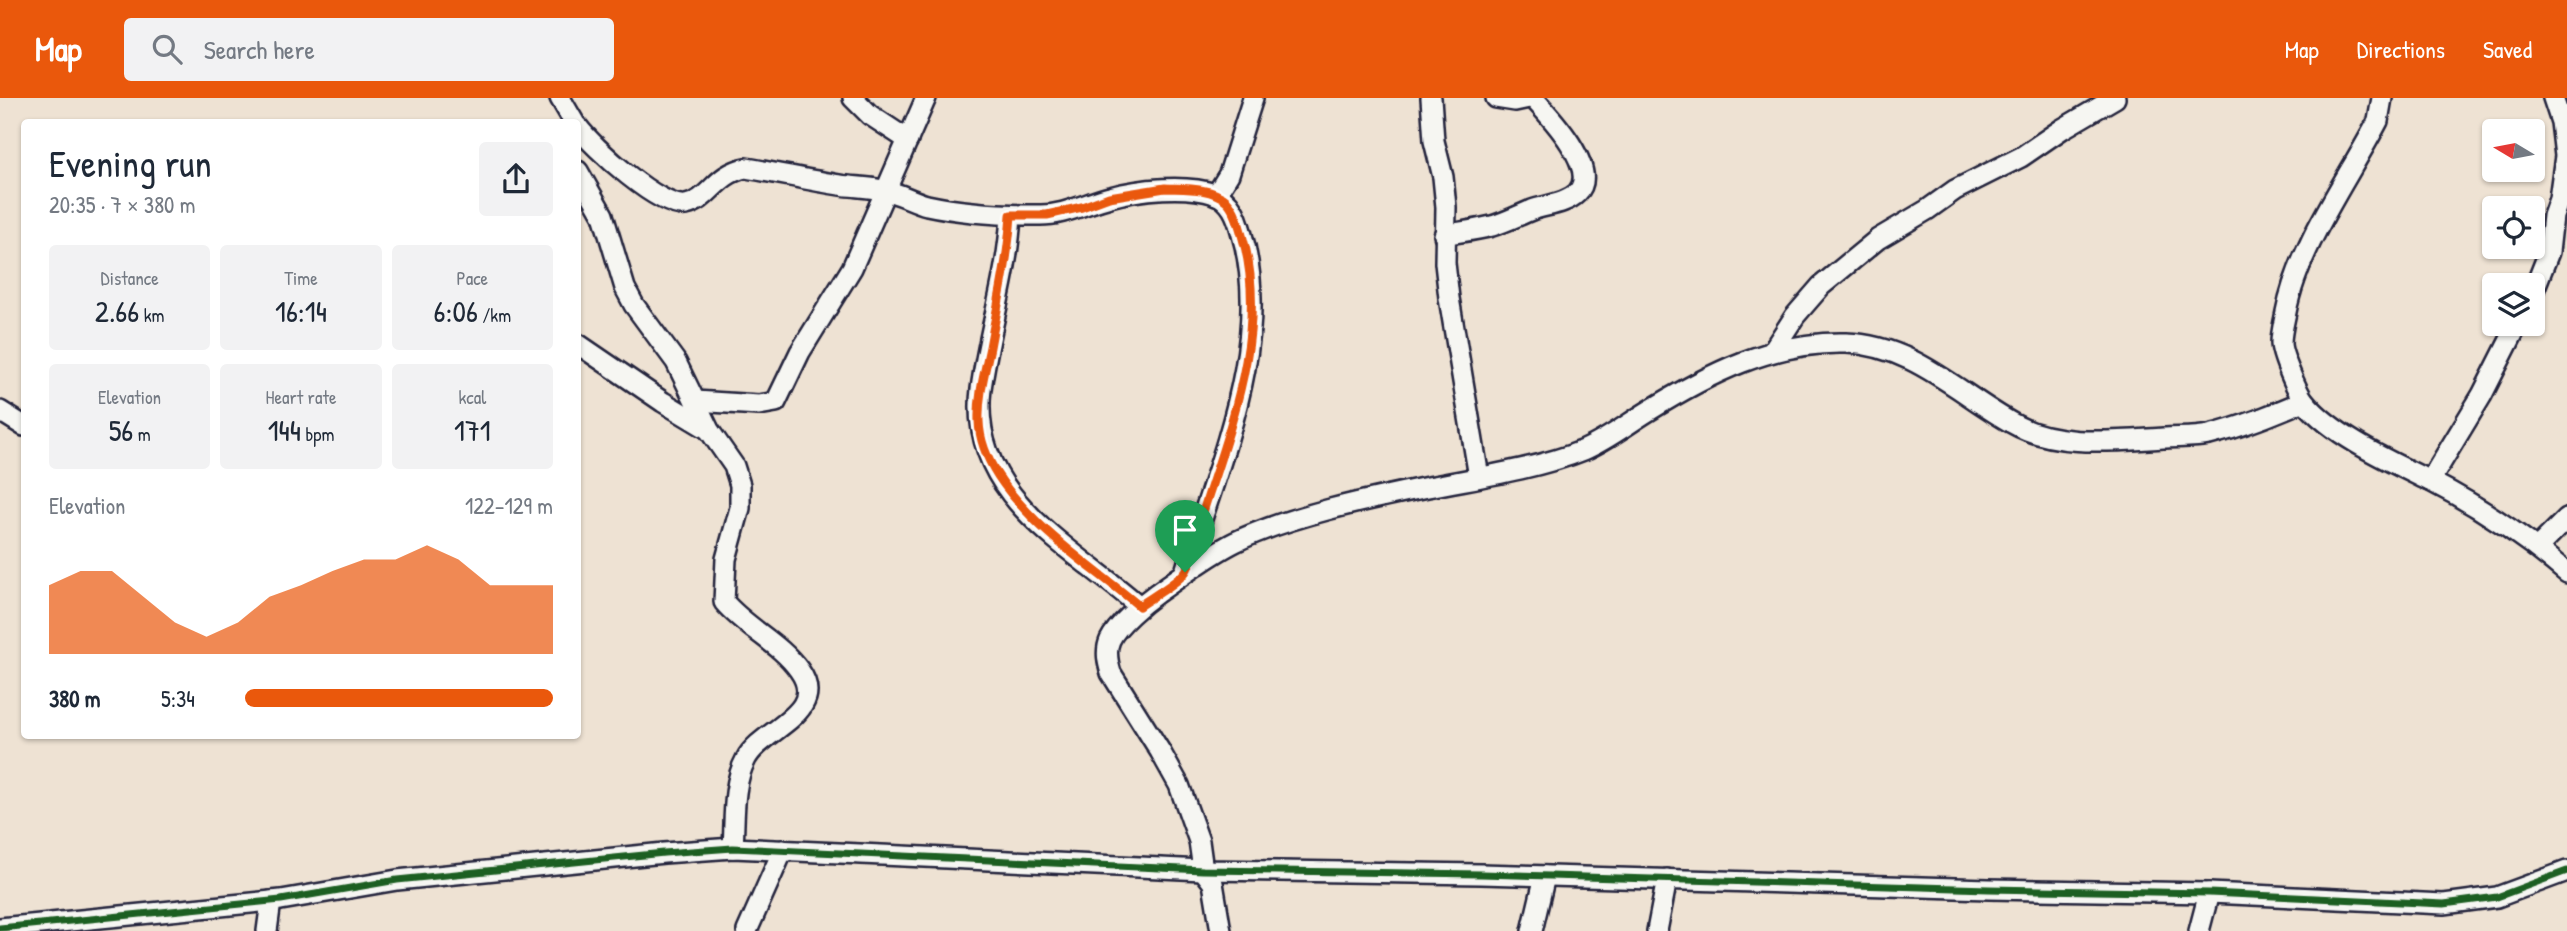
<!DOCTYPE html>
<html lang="en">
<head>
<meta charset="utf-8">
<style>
  body { margin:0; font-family:"Patrick Hand",sans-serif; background:#f2f2f3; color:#1f2937; height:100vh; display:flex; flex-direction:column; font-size:26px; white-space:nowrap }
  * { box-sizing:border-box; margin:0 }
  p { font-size:23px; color:#747a83 }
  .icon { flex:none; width:38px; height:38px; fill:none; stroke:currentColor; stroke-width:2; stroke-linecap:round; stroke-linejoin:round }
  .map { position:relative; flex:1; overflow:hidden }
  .side { position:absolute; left:21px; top:21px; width:560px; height:620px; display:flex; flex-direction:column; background:#fff; border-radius:7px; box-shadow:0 2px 5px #0004 }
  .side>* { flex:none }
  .needle { width:46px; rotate:280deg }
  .controls { position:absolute; left:2482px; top:21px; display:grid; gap:14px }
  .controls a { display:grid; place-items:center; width:63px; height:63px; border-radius:7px; background:#fff; box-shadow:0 2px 5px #0004; font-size:35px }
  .pin { position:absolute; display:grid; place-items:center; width:60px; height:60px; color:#fff; margin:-72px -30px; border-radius:50% 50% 50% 0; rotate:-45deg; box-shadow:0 0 7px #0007 }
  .pin .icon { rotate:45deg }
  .round { display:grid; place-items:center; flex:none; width:74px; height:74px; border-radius:7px; background:#f2f2f3 }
  .summary { display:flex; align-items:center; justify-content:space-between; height:119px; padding:0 28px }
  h1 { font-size:38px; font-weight:600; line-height:52px }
  .stats { display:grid; grid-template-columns:repeat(3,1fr); gap:10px; height:119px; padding:7px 28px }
  .stats div { display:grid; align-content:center; border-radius:7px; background:#f2f2f3; text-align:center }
  .stats b { font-size:30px; font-weight:600 }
  .stats small { font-size:19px; font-weight:400 }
  .stats p { font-size:19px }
  .chart { height:196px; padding:14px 28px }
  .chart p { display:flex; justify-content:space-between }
  .chart svg { width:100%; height:126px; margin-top:7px; fill:#ea580c; opacity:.7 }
  ul { padding:0 28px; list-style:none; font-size:23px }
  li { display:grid; grid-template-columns:112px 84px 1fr; align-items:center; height:52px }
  li i { height:18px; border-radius:9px; background:#ea580c }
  header { display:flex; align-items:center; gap:42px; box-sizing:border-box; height:98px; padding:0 35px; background:#ea580c; color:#fff }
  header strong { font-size:33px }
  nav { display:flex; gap:38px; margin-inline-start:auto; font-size:24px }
  .search { width:490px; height:63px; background:#f2f2f3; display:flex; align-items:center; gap:18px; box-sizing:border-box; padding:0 24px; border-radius:7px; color:#747a83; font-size:26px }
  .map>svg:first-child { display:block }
</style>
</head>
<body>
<header>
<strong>Map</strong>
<div class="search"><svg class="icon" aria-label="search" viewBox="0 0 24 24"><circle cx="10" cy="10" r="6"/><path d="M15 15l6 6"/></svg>Search here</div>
<nav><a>Map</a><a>Directions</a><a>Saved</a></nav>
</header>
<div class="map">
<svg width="2567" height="833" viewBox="0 0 2567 833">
  <rect width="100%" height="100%" fill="#eee2d3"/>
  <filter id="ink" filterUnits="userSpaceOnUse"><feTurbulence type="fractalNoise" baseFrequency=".0143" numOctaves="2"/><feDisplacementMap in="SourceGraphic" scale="14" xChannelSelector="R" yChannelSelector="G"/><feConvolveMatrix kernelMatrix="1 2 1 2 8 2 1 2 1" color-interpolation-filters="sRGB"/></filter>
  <g filter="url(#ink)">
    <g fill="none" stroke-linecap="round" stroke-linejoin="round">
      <defs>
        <g id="minor">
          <path d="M560,0l14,24"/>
          <path d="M853,0l17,17 38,25"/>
          <path d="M1431,0l3,43 9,36 3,30 -1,56 4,35 30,179"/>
          <path d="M1496,0l19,3 14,-3"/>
          <path d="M2382,0l-4,23c-30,58 -80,126 -92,191 -2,10 -5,21 -5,31 0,11 17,51 24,59 28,34 86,60 125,79 49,25 95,56 137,92"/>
          <path d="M578,29c15,20 82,82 108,78 24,-5 29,-31 60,-37 31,5 62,12 94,17 14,2 28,2 42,5 16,2 30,11 45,15 37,8 74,10 111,10 26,1 48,-12 72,-18 29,-8 76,-13 105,-3 16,6 22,22 26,37 34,111 -25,236 -56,341"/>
          <path d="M578,73l25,44 22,73 9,17 42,57 33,68 25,36 6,19v23l-14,51 -2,43c22,26 56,41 75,68 31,43 -38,59 -53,89 -14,25 -11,61 -13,89"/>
          <path d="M1216,97l13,-21 24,-76"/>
          <path d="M1011,117c-3,59 -22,115 -30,174 -13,107 90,157 158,217"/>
          <path d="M1444,137c16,-3 32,-5 48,-9 14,-4 27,-11 40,-16 14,-5 34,-6 45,-17 24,-23 -28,-78 -44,-95"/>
          <path d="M2532,197l17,-43 4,-36 6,-17 6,-43 -4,-34 -8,-24"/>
          <path d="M578,246l85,58 45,27"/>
          <path d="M1773,252l22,-34 26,-30 57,-47 49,-29 28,-20 66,-33 41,-28 53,-31"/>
          <path d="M695,303l64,4 17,-3 24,-50 52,-84 74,-170"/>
          <path d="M0,313l24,15"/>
          <path d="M2430,383l52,-86 36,-71"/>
          <path d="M2537,450l30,-30"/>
          <path d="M0,830l281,-28 116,-20 267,-27 69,-5 470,22 278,4 508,15 220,4 235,11 53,-7 70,-26"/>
          <path d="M267,833l4,-30"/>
          <path d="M747,833l36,-81"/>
          <path d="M1221,833l-8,-48 -10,-13 -4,-29 -20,-56 -19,-34 -49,-78c-3,-10 -6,-22 -1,-33 7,-15 33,-37 47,-47 25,-17 50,-37 78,-51 53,-26 135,-43 193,-55 47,-9 112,-19 156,-37 23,-10 42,-25 63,-38 61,-38 125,-71 199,-69 66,2 111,49 166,80 43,25 102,18 151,15 15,-1 32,0 46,-3 33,-8 64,-21 95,-34"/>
          <path d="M1532,833l13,-55"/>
          <path d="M1657,833l10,-52"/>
          <path d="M2199,833l10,-38"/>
        </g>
      </defs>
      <!-- minor casing -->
      <use href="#minor" stroke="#22223b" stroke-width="24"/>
      <!-- minor -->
      <use href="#minor" stroke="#f6f6f2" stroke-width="19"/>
      <defs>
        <path id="cycleway" d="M0,830l281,-28 116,-20 267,-27 69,-5 470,22 278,4 508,15 220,4 235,11 53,-7 70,-26"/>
      </defs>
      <!-- cycleway casing -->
      <use href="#cycleway" stroke="#f6f6f2" stroke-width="11"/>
      <!-- cycleway -->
      <use href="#cycleway" stroke="#1b5e20" stroke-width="7"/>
    </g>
  </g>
  <g fill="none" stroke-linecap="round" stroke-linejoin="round" filter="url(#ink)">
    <defs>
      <path id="route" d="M1165,90c19,1 46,-1 62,13 8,8 12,23 15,34 28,93 -12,192 -40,280 -5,15 -9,44 -16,56 -7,11 -36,27 -47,35 -34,-29 -71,-53 -103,-85 -26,-26 -56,-61 -57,-100 -1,-25 6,-50 11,-74 8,-44 18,-87 21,-132h36l35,-8 27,-10z"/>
    </defs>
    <!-- route casing -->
    <use href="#route" stroke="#fff" stroke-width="14"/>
    <!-- route -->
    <use href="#route" stroke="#ea580c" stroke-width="9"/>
  </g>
</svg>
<div class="controls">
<a><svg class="needle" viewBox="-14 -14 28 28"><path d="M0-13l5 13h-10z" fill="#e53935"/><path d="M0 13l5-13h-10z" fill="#747a83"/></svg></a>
<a><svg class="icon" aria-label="locate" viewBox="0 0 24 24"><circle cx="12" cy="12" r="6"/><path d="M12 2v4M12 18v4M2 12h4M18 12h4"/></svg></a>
<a><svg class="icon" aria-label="layers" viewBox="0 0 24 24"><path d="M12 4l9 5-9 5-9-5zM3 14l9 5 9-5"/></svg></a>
</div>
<div class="pin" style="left:1185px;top:474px;background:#1e9e55"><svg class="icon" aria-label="arrive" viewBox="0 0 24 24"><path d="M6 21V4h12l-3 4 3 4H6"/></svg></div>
<section class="side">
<div class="summary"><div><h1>Evening run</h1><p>20:35 · 7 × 380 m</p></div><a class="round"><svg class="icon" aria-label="share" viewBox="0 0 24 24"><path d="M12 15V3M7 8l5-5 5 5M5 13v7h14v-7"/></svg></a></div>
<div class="stats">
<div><p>Distance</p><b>2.66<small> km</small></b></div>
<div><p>Time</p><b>16:14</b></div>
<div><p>Pace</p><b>6:06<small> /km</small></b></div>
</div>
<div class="stats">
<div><p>Elevation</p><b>56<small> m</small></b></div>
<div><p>Heart rate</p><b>144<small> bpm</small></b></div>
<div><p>kcal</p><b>171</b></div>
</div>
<div class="chart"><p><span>Elevation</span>122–129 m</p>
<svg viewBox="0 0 160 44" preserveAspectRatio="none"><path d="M0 44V20L10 15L20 15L30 24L40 33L50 38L60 33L70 24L80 20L90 15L100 11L110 11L120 6L130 11L140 20L150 20L160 20V44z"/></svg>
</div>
<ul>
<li><b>380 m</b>5:34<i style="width:100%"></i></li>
</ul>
</section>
</div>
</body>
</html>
